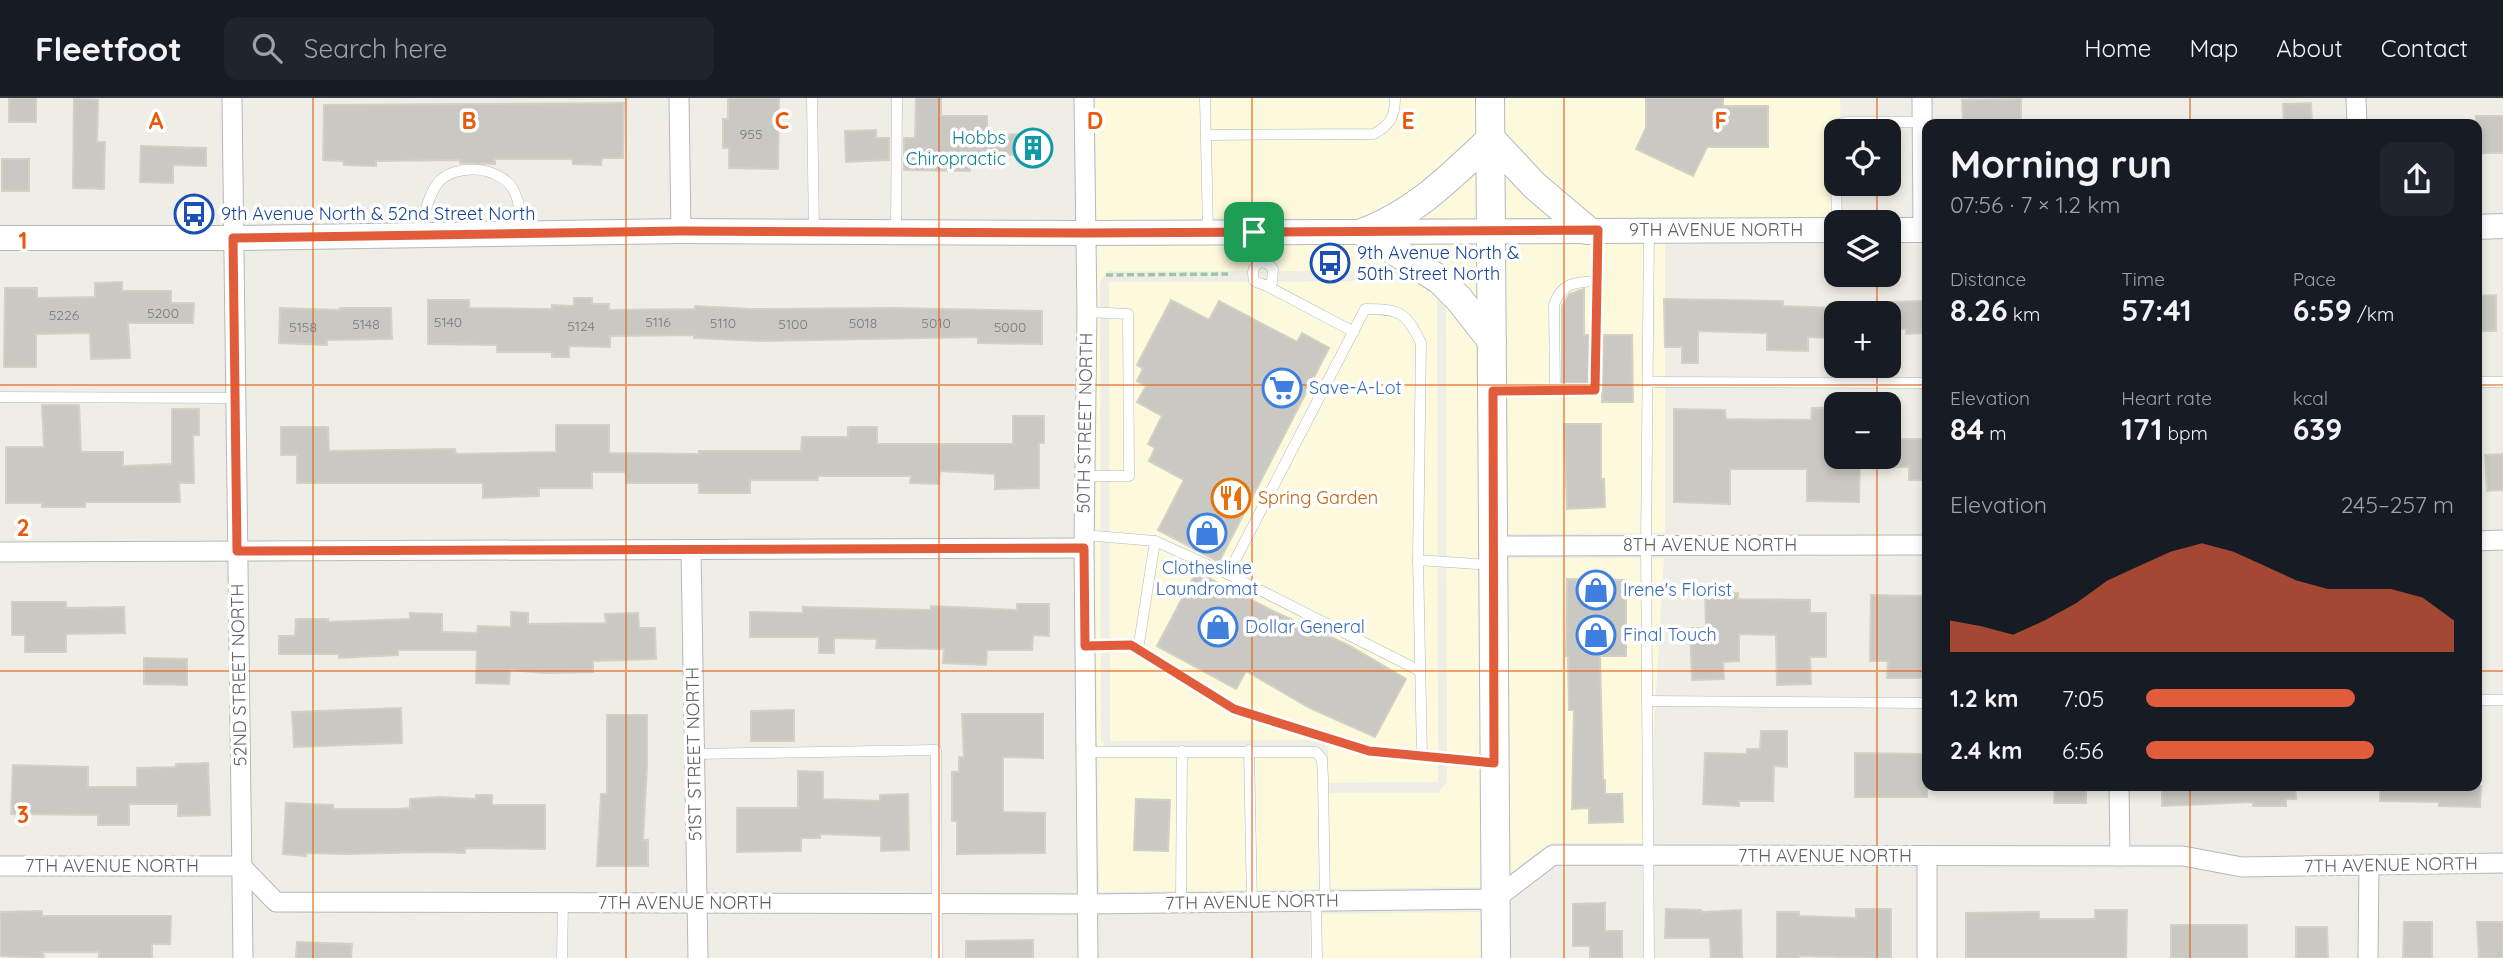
<!DOCTYPE html>
<html lang="en">
<head>
<meta charset="utf-8">
<style>
  body { margin:0; font-family:Quicksand,sans-serif; background:#20242c; color:#f1f3f6; height:100vh; display:flex; flex-direction:column; font-size:26px; white-space:nowrap }
  * { box-sizing:border-box; margin:0 }
  p { font-size:23px; color:#9ea1a6 }
  .icon { flex:none; width:38px; height:38px; fill:none; stroke:currentColor; stroke-width:2; stroke-linecap:round; stroke-linejoin:round }
  .map { position:relative; flex:1; overflow:hidden }
  .drawer { position:absolute; left:1922px; top:21px; width:560px; height:672px; display:flex; flex-direction:column; background:#171b24; border-radius:14px; box-shadow:0 4px 10px #0003 }
  .drawer>* { flex:none }
  .tools { position:absolute; left:1824px; top:21px; display:grid; gap:14px }
  .tools a { display:grid; place-items:center; width:77px; height:77px; border-radius:14px; background:#171b24; box-shadow:0 4px 10px #0003; font-size:35px }
  .pin { position:absolute; display:grid; place-items:center; width:60px; height:60px; color:#fff; margin:-30px; border-radius:14px; box-shadow:0 4px 10px #0006 }
  .round { display:grid; place-items:center; flex:none; width:74px; height:74px; border-radius:14px; background:#20242c }
  .overview { display:flex; align-items:center; justify-content:space-between; height:119px; padding:0 28px }
  h1 { font-size:38px; font-weight:700; line-height:52px }
  .stats { display:grid; grid-template-columns:repeat(3,1fr); gap:10px; height:119px; padding:7px 28px }
  .stats div { display:grid; align-content:center }
  .stats b { font-size:30px; font-weight:700 }
  .stats small { font-size:19px; font-weight:400 }
  .stats p { font-size:19px }
  .chart { height:196px; padding:14px 28px }
  .chart p { display:flex; justify-content:space-between }
  .chart svg { width:100%; height:126px; margin-top:7px; fill:#e05c3a; opacity:.7 }
  ul { padding:0 28px; list-style:none; font-size:23px }
  li { display:grid; grid-template-columns:112px 84px 1fr; align-items:center; height:52px }
  li i { height:18px; border-radius:9px; background:#e05c3a }
  header { display:flex; align-items:center; gap:42px; box-sizing:border-box; height:98px; padding:0 35px; background:#171b24; border-bottom:2px solid #363941 }
  header strong { font-size:33px }
  nav { display:flex; gap:38px; margin-inline-start:auto; font-size:24px }
  .search { width:490px; height:63px; background:#20242c; display:flex; align-items:center; gap:18px; box-sizing:border-box; padding:0 24px; border-radius:14px; color:#9ea1a6; font-size:26px }
  .map>svg:first-child { display:block }
</style>
</head>
<body>
<header>
<strong>Fleetfoot</strong>
<div class="search"><svg class="icon" aria-label="search" viewBox="0 0 24 24"><circle cx="10" cy="10" r="6"/><path d="M15 15l6 6"/></svg>Search here</div>
<nav><a>Home</a><a>Map</a><a>About</a><a>Contact</a></nav>
</header>
<div class="map">
<svg width="2503" height="860" viewBox="0 0 2503 860">
  <rect width="100%" height="100%" fill="#efeee6"/>
  <!-- commercial -->
  <g fill="#fcf9dd" fill-rule="evenodd">
    <path d="M1095,0h385v120l-384,3z"/>
    <path d="M1501,0h339l1,33h-5v53h5l1,34h-340z"/>
    <path d="M1481,144l4,645 -386,5 -4,-289 1,-357zM1109,173h328l9,10 1,501 -9,11h-110l-9,-10v-32h-209l-9,-10 -1,-459z"/>
    <path d="M1665,144v291l-161,1 -2,-291z"/>
    <path d="M1437,183l1,501 -110,1v-43l-218,1 -1,-459z"/>
    <path d="M1504,460h160l-17,285h-94l-7,2 -33,26h-7z"/>
    <path d="M1485,814v46h-175l1,-44z"/>
  </g>
  <!-- building -->
  <g fill="#cac8c2" stroke="#d3d0c4" stroke-width="2">
    <rect x="9" y="0" width="27" height="24"/>
    <path d="M728,0h51l-1,71 -49,-1v-20h-6v-29h5z"/>
    <path d="M916,0h25v18h46v18l62,1 -1,26 -31,-1v-5l-46,-1 -1,17 -66,-1v-32h11z"/>
    <path d="M1646,0h77v8h45v41h-61l-14,29 -57,-27 10,-21z"/>
    <path d="M74,1l24,1 -1,42h8l-1,47 -31,-1z"/>
    <path d="M2021,1v25h-58l-1,-24z"/>
    <path d="M624,5l-1,55h-21l-1,7 -28,-1 -1,-5h-77v5l-35,-1v-3l-84,1v5l-32,-1 -1,-4 -20,-1 1,-55z"/>
    <path d="M2311,5l1,21h-28l-1,-20z"/>
    <rect x="2476" y="18" width="27" height="37"/>
    <path d="M876,32v8h13v22l-43,2 -1,-31z"/>
    <path d="M141,48l65,2v18l-33,-1v18l-33,-1z"/>
    <rect x="2" y="61" width="27" height="32"/>
    <path d="M122,184v9h49v12h23l-1,20h-65l2,35 -39,1 -1,-26 -54,1v33h-32l1,-79h32v10l58,-1v-14z"/>
    <path d="M1584,191v46h5l-1,48h-26v-77l7,-12z"/>
    <path d="M2496,197v36h-20v-35z"/>
    <path d="M574,200h18v6h17v6l86,-1v-3l56,3 142,-1 149,3v33l-64,-1v-6l-216,4 -68,-3v-3l-84,1v11l-41,-1v11h-17v-5h-55v-7l-69,-1v-44h41v8l83,1v-4l22,1z"/>
    <path d="M1664,201l119,2v5l53,2v30l-28,-1v14l-41,-1v-17l-69,-2v32h-16v-16h-17z"/>
    <path d="M1171,202l38,20 10,-19 78,41 5,-9 27,15 -110,214 -61,-32 26,-50 -35,-19 6,-13 -7,-4 14,-28 -25,-14 9,-16 -9,-5 6,-12 -6,-4z"/>
    <path d="M1927,203v32l-21,1v-5h-18v-27z"/>
    <path d="M280,210l60,2v-2h51l1,31 -65,1v5l-48,-2z"/>
    <path d="M1603,237h29l1,67h-31z"/>
    <path d="M42,307h37l2,47h42v14l49,-2v-55h27v26h-6l1,48h-15l1,19h-95v5h-43v-4h-36v-56h38z"/>
    <path d="M1812,310h24v49h24l-1,45 -52,-1v-32h-77v35l-56,-2v-93l51,1 1,9 85,1z"/>
    <path d="M1013,318h31v27h-5v45l-44,1v-15l-55,-3 -1,13 -29,-1 1,-7h-93v4h-68v13h-51v-10h-73v-11h-34v16h-53v8l-56,2v-15h-186v-28h-16v-28h47l1,24 126,-2 1,5 100,-2v-27h53v28l90,1v-3h102l1,-14h46v-10h29v17h136z"/>
    <path d="M1564,326h37v55h3l1,28 -38,2z"/>
    <path d="M1888,341h39v41h-18v-13h-21z"/>
    <path d="M2503,356v36l-16,1 -2,-36z"/>
    <path d="M1198,470l14,7 -2,4 65,33 73,33 58,34 -31,58 -65,-29 -64,-37 -10,18 -79,-43z"/>
    <path d="M1567,481l59,1v76h-26l3,124h2v14h17l1,28 -34,1v-15l-17,1 2,-99h-5l-1,-54h-2z"/>
    <path d="M1705,495h33v6l72,1v13h16v44h-16l1,27 -34,1 -1,-50 -37,-1v27l-16,1 1,17 -32,1 -2,-52h16z"/>
    <path d="M1871,497l53,1 -1,82h-36l1,-17h-18z"/>
    <path d="M12,504h54v6l58,-1 1,26 -59,1v18h-41v-17h-13z"/>
    <path d="M1017,506h32v32l-16,-1 -1,15h-45l-1,15 -43,-2 1,-14 -68,-1 1,-9 -43,-1v15h-15v-16h-69v-25l53,1v-6l128,3v-4l86,4z"/>
    <path d="M511,514l17,1v11l78,-1 -1,-9 33,-1 1,15h16l1,31 -63,2v11l-47,1 -36,-3 -1,14 -33,-1 1,-33h-79v5l-59,3v-4h-60v-18h16l1,-17h32v3l82,-3v-6l32,1v18l35,1 1,-7 33,1z"/>
    <path d="M144,560l43,1v26l-43,-1z"/>
    <path d="M401,610l1,35 -108,4 -2,-35z"/>
    <path d="M794,612v31h-43v-30z"/>
    <path d="M962,616h81v44l-40,-1v55l42,1v40l-88,1v-33h-5v-49h7v-15h5z"/>
    <path d="M607,617h40v51l-4,74h5v26h-51l4,-72h6z"/>
    <path d="M1761,633h26v36l-13,-1 -1,35h-34v5l-36,-2 2,-51 42,1v-5h13z"/>
    <path d="M1855,655l72,1v43h-72z"/>
    <path d="M208,665l2,52 -32,1v-12h-49v21h-31v-10l-87,-1 2,-49 75,2v20h49v-19l39,-1v-3z"/>
    <path d="M798,673l25,1v27l57,2v-6l28,-1 1,56 -28,1v-15l-61,-2v4h-19v13l-64,1v-44h61z"/>
    <path d="M2055,688h31v17h-32z"/>
    <path d="M2162,688h133l1,13h-10v7h-33v-4l-91,4z"/>
    <path d="M2380,688h101l-1,21 -41,-1v-4l-59,-1z"/>
    <path d="M476,697h16v10h53v44l-80,-1v5l-33,-1 -87,2 -39,-1v3l-23,-2 3,-51 47,2v4h63l14,-1v-9l30,-2 36,2z"/>
    <path d="M1136,701l34,1 -2,51 -34,-1z"/>
    <path d="M1605,805v28h17v27h-32v-12h-17v-42z"/>
    <path d="M1666,811l35,1v2l40,-2 1,48h-31l-1,-20h-45z"/>
    <path d="M1856,811h35v49l-92,-2v2h-22v-46h22v4l57,2z"/>
    <path d="M2095,812h32l-1,48h-160v-45l73,-1v7h56z"/>
    <path d="M42,813v5h129l-1,28h-18v14h-53v-6h-56l1,6 -44,-2v-44z"/>
    <path d="M2404,824h28v36h-29z"/>
    <path d="M2477,824h26v36h-24z"/>
    <rect x="2171" y="827" width="76" height="33"/>
    <path d="M2296,829h31l1,31h-32z"/>
    <path d="M1033,842v18h-67v-17z"/>
    <path d="M297,844l55,2 -1,14h-55z"/>
  </g>
  <g fill="none" stroke-linecap="round" stroke-linejoin="round">
    <defs>
      <g id="service">
        <path d="M812,0l2,134"/>
        <path d="M1205,0l3,132"/>
        <path d="M1206,37l168,-1c16,-9 21,-17 21,-36"/>
        <path d="M1836,69l-1,-36 3,-7 8,-2h76"/>
        <path d="M1836,86l1,38"/>
        <path d="M896,132l1,-132"/>
        <path d="M1254,135l7,29 7,2 5,5 -1,13 -5,4 -13,-5c-2,-10 -2,-14 7,-19"/>
        <path d="M419,136c5,-16 8,-36 18,-50 17,-22 62,-18 76,5 7,11 8,30 11,42"/>
        <path d="M1267,188l87,46"/>
        <path d="M1648,284l279,1"/>
        <path d="M2476,284h27"/>
        <path d="M1555,292l-1,-85c7,-22 21,-23 43,-24"/>
        <path d="M1493,293l102,-1 3,-159"/>
        <path d="M0,299l235,1"/>
        <path d="M1084,378h45l-1,-162 -41,-2"/>
        <path d="M1084,437l71,6 -17,109"/>
        <path d="M1155,443l73,33 137,-265c35,0 41,3 56,34l-3,217 73,5"/>
        <path d="M1418,462l4,196"/>
        <path d="M1228,476l192,97"/>
        <path d="M1085,548l46,-1 103,64 135,42 125,12"/>
        <path d="M2476,602h27"/>
        <path d="M1647,603l280,2"/>
        <path d="M1249,652l3,152"/>
        <path d="M1086,654h230l6,7 1,20 2,122"/>
        <path d="M694,656l242,-4 1,208"/>
        <path d="M1316,804l1,56"/>
        <path d="M1181,805l1,-152"/>
        <path d="M562,860l1,-55"/>
        <path d="M1649,860l-3,-412 3,-315"/>
      </g>
      <g id="minor">
        <path d="M232,0l11,860"/>
        <path d="M679,0l2,133"/>
        <path d="M1084,0l3,214 -3,236 4,410"/>
        <path d="M1922,0l1,132"/>
        <path d="M2356,0l1,26"/>
        <path d="M2476,443l27,-1"/>
        <path d="M1493,448l434,-1"/>
        <path d="M691,452l7,408"/>
        <path d="M0,454l1084,-4"/>
        <path d="M2119,688l1,70"/>
        <path d="M1927,758v102"/>
        <path d="M0,768h241l35,36 812,2 407,-5 58,-44 630,1 59,11 261,-4"/>
        <path d="M2368,860l1,-92"/>
      </g>
      <g id="tertiary">
        <path d="M2476,129l27,-1"/>
        <path d="M1888,132h39"/>
        <path d="M0,140h233l448,-7 404,2 751,-3"/>
      </g>
      <g id="secondary">
        <path d="M1490,0l6,860"/>
        <path d="M1491,41l44,47 52,44"/>
        <path d="M1365,134l75,48 19,19 33,42"/>
        <path d="M1365,134c52,-20 86,-56 126,-93"/>
      </g>
    </defs>
    <!-- service casing -->
    <use href="#service" stroke="#b6b7bc" stroke-width="11"/>
    <!-- minor casing -->
    <use href="#minor" stroke="#b6b7bc" stroke-width="21"/>
    <!-- tertiary casing -->
    <use href="#tertiary" stroke="#b6b7bc" stroke-width="26"/>
    <!-- secondary casing -->
    <use href="#secondary" stroke="#b7b9bf" stroke-width="30"/>
    <!-- path -->
    <path stroke="#9dc5ad" stroke-width="3.5" stroke-dasharray="7 3.5" stroke-linecap="butt" d="M1106,177l122,-1"/>
    <!-- service -->
    <use href="#service" stroke="#fff" stroke-width="10"/>
    <!-- minor -->
    <use href="#minor" stroke="#fff" stroke-width="19"/>
    <!-- tertiary -->
    <use href="#tertiary" stroke="#fff" stroke-width="24"/>
    <!-- secondary -->
    <use href="#secondary" stroke="#fff" stroke-width="28"/>
  </g>
  <g fill="none" stroke-linecap="round" stroke-linejoin="round">
    <defs>
      <path id="route" d="M1598,132l-3,160 -102,1 1,372 -125,-12 -135,-42 -103,-64 -46,1 -1,-98 -847,3 -4,-313 448,-7 404,2z"/>
    </defs>
    <!-- route casing -->
    <use href="#route" stroke="#fff" stroke-width="14"/>
    <!-- route -->
    <use href="#route" stroke="#e05c3a" stroke-width="9"/>
  </g>
  <!-- grid -->
  <path fill="none" stroke="#e8590c" stroke-width="2" stroke-opacity="0.55" d="M313,0v860M626,0v860M939,0v860M1252,0v860M1564,0v860M1877,0v33M2190,0v26M1877,86v38M1877,177v38M1877,268v38M0,287h1927M2476,287h27M1877,359v501M0,573h1927M2476,573h27M2190,688v172"/>
  <!-- icons -->
  <defs>
    <symbol id="building-ring" viewBox="-11 -11 22 22"><circle r="9.5" fill="#fff" stroke="#0f9aa8" stroke-width="1.5"/><path d="M-4-6H4V6H1V3H-1V6H-4ZM-2.5-4.3h1.7v1.8h-1.7ZM.8-4.3h1.7v1.8H.8ZM-2.5-1h1.7V.8h-1.7ZM.8-1h1.7V.8H.8Z" fill="#0f9aa8"/></symbol>
    <symbol id="bus-ring" viewBox="-11 -11 22 22"><circle r="9.5" fill="#fff" stroke="#1a4fb4" stroke-width="1.5"/><path d="M-5-6H5V4H4V6H2V4H-2V6H-4V4H-5ZM-3.5-4V0h7V-4ZM-3.5 1.2v1.5H-2V1.2ZM2 1.2v1.5H3.5V1.2Z" fill="#1a4fb4"/></symbol>
    <symbol id="supermarket-ring" viewBox="-11 -11 22 22"><circle r="9.5" fill="#fff" stroke="#3f7fe0" stroke-width="1.5"/><path d="M-6-5.5h2.5l.6 2H6L4.5 2H-2.5L-4.4-4H-6ZM-1.5 3.2a1.3 1.3 0 1 0 .1 0ZM3 3.2a1.3 1.3 0 1 0 .1 0Z" fill="#3f7fe0"/></symbol>
    <symbol id="restaurant-ring" viewBox="-11 -11 22 22"><circle r="9.5" fill="#fff" stroke="#e8710a" stroke-width="1.5"/><path d="M-5-6h1v4h1v-4h1v4h1v-4h1v5L-1.5 .5V6h-2V.5L-5-1ZM5-6V6H3V1.5H1.5Q1.5-4 5-6Z" fill="#e8710a"/></symbol>
    <symbol id="shop-ring" viewBox="-11 -11 22 22"><circle r="9.5" fill="#fff" stroke="#3f7fe0" stroke-width="1.5"/><path d="M-5-2.5h2.3a2.7 3.5 0 0 1 5.4 0H5L5.5 6h-11ZM-1.5-2.5h3a1.5 2.3 0 0 0-3 0Z" fill="#3f7fe0"/></symbol>
  </defs>
  <g fill-rule="evenodd">
    <use href="#building-ring" x="1011" y="28" width="44" height="44"/>
    <use href="#bus-ring" x="172" y="94" width="44" height="44"/>
    <use href="#bus-ring" x="1308" y="143" width="44" height="44"/>
    <use href="#supermarket-ring" x="1260" y="268" width="44" height="44"/>
    <use href="#restaurant-ring" x="1209" y="378" width="44" height="44"/>
    <use href="#shop-ring" x="1185" y="413" width="44" height="44"/>
    <use href="#shop-ring" x="1574" y="470" width="44" height="44"/>
    <use href="#shop-ring" x="1196" y="507" width="44" height="44"/>
    <use href="#shop-ring" x="1574" y="515" width="44" height="44"/>
  </g>
  <g text-anchor="middle" stroke-width="7" stroke-linejoin="round" paint-order="stroke">
    <!-- number labels -->
    <g font-size="14" fill="#787a7c">
      <text x="751" y="41">955</text>
      <text x="163" y="220">5200</text>
      <text x="64" y="222">5226</text>
      <text x="448" y="229">5140</text>
      <text x="658" y="229">5116</text>
      <text x="723" y="230">5110</text>
      <text x="863" y="230">5018</text>
      <text x="936" y="230">5010</text>
      <text x="366" y="231">5148</text>
      <text x="793" y="231">5100</text>
      <text x="581" y="233">5124</text>
      <text x="303" y="234">5158</text>
      <text x="1010" y="234">5000</text>
    </g>
    <!-- culture labels -->
    <g font-size="18" fill="#0d838f" stroke="#fff" text-anchor="end">
      <text x="1006" y="46">Hobbs<tspan x="1006" dy="21">Chiropractic</tspan></text>
    </g>
    <!-- transit labels -->
    <g font-size="18" fill="#164399" stroke="#fff" text-anchor="start">
      <text x="221" y="122">9th Avenue North &amp; 52nd Street North</text>
      <text x="1357" y="161">9th Avenue North &amp;<tspan x="1357" dy="21">50th Street North</tspan></text>
    </g>
    <!-- street labels -->
    <g font-size="18" fill="#5d6065" stroke="#fff">
      <text x="1716" y="138">9TH AVENUE NORTH</text>
      <text transform="translate(1085 325) rotate(-89)" y="6">50TH STREET NORTH</text>
      <text x="1710" y="453">8TH AVENUE NORTH</text>
      <text transform="translate(239 577) rotate(-91)" y="6">52ND STREET NORTH</text>
      <text transform="translate(694 656) rotate(-91)" y="6">51ST STREET NORTH</text>
      <text x="1825" y="764">7TH AVENUE NORTH</text>
      <text transform="translate(2391 767) rotate(-1)" y="6">7TH AVENUE NORTH</text>
      <text x="112" y="774">7TH AVENUE NORTH</text>
      <text transform="translate(1252 804) rotate(-1)" y="6">7TH AVENUE NORTH</text>
      <text x="685" y="811">7TH AVENUE NORTH</text>
    </g>
    <!-- shop labels -->
    <g font-size="18" fill="#366cbe" stroke="#fff" text-anchor="start">
      <text x="1309" y="296">Save-A-Lot</text>
      <text x="1207" y="476" text-anchor="middle">Clothesline<tspan x="1207" dy="21">Laundromat</tspan></text>
      <text x="1623" y="498">Irene's Florist</text>
      <text x="1245" y="535">Dollar General</text>
      <text x="1623" y="543">Final Touch</text>
    </g>
    <!-- food labels -->
    <g font-size="18" fill="#c56008" stroke="#fff" text-anchor="start">
      <text x="1258" y="406">Spring Garden</text>
    </g>
  </g>
  <g font-size="23" text-anchor="middle" font-weight="bold" fill="#e8590c" stroke="#fff" stroke-width="7" stroke-linejoin="round" paint-order="stroke">
    <text x="156" y="31">A</text>
    <text x="469" y="31">B</text>
    <text x="782" y="31">C</text>
    <text x="1095" y="31">D</text>
    <text x="1408" y="31">E</text>
    <text x="1721" y="31">F</text>
    <text x="23" y="151">1</text>
    <text x="23" y="438">2</text>
    <text x="23" y="725">3</text>
  </g>
</svg>
<div class="tools">
<a><svg class="icon" aria-label="locate" viewBox="0 0 24 24"><circle cx="12" cy="12" r="6"/><path d="M12 2v4M12 18v4M2 12h4M18 12h4"/></svg></a>
<a><svg class="icon" aria-label="layers" viewBox="0 0 24 24"><path d="M12 4l9 5-9 5-9-5zM3 14l9 5 9-5"/></svg></a>
<a>+</a>
<a>−</a>
</div>
<div class="pin" style="left:1254px;top:134px;background:#1e9e55"><svg class="icon" aria-label="arrive" viewBox="0 0 24 24"><path d="M6 21V4h12l-3 4 3 4H6"/></svg></div>
<section class="drawer">
<div class="overview"><div><h1>Morning run</h1><p>07:56 · 7 × 1.2 km</p></div><a class="round"><svg class="icon" aria-label="share" viewBox="0 0 24 24"><path d="M12 15V3M7 8l5-5 5 5M5 13v7h14v-7"/></svg></a></div>
<div class="stats">
<div><p>Distance</p><b>8.26<small> km</small></b></div>
<div><p>Time</p><b>57:41</b></div>
<div><p>Pace</p><b>6:59<small> /km</small></b></div>
</div>
<div class="stats">
<div><p>Elevation</p><b>84<small> m</small></b></div>
<div><p>Heart rate</p><b>171<small> bpm</small></b></div>
<div><p>kcal</p><b>639</b></div>
</div>
<div class="chart"><p><span>Elevation</span>245–257 m</p>
<svg viewBox="0 0 160 44" preserveAspectRatio="none"><path d="M0 44V33L10 35L20 38L30 33L40 27L50 19L60 14L70 9L80 6L90 9L100 14L110 19L120 22L130 22L140 22L150 25L160 33V44z"/></svg>
</div>
<ul>
<li><b>1.2 km</b>7:05<i style="width:68%"></i></li>
<li><b>2.4 km</b>6:56<i style="width:74%"></i></li>
</ul>
</section>
</div>
</body>
</html>
